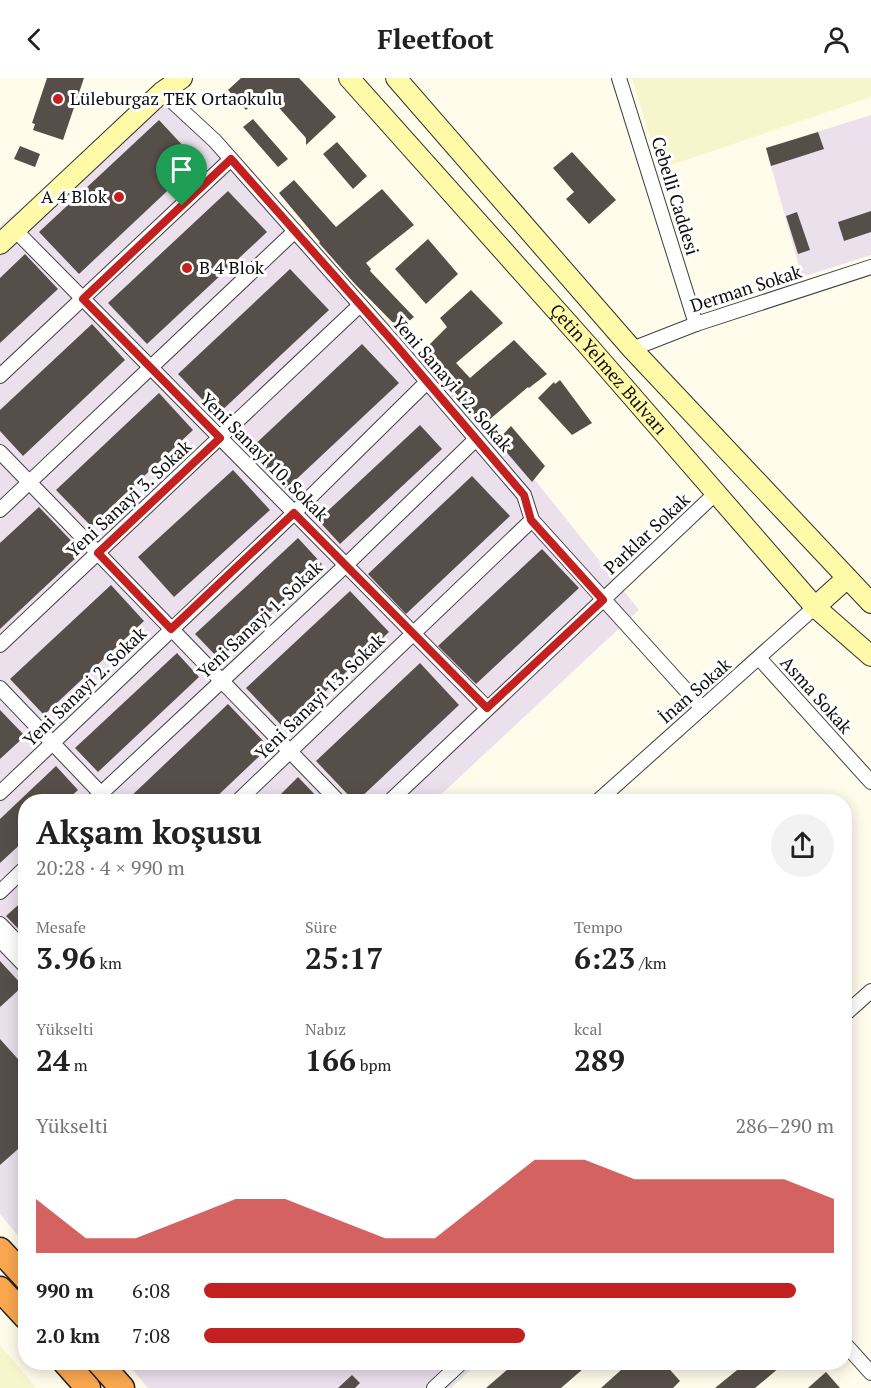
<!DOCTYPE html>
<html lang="tr">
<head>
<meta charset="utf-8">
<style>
  body { margin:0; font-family:"PT Serif",serif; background:#f2f2f2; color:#222; height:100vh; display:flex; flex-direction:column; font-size:22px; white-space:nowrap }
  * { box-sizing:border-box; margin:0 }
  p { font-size:20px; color:#767676 }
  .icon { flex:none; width:33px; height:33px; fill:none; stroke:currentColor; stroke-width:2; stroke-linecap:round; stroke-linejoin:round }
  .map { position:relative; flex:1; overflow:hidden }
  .panel { position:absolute; left:18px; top:716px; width:834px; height:576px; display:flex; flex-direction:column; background:#fff; border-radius:24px; box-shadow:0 3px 15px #0003 }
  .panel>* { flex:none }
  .pin { position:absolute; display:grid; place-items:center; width:51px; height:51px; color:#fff; margin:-62px -26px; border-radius:50% 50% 50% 0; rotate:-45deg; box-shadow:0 0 6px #0007 }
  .pin .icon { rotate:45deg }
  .round { display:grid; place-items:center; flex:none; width:63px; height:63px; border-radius:32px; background:#f2f2f2 }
  .head { display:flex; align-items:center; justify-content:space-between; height:102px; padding:0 18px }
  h1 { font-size:33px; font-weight:700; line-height:45px }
  .metrics { display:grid; grid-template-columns:repeat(3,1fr); gap:9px; height:102px; padding:6px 18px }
  .metrics div { display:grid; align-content:center }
  .metrics b { font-size:30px; font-weight:700 }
  .metrics small { font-size:16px; font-weight:400 }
  .metrics p { font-size:16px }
  .chart { height:168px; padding:12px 18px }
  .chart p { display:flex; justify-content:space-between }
  .chart svg { width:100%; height:108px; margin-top:6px; fill:#c2211f; opacity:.7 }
  ul { padding:0 18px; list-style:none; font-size:20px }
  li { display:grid; grid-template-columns:96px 72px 1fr; align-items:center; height:45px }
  li i { height:15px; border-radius:8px; background:#c2211f }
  header { display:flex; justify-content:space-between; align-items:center; height:78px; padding:0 18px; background:#fff; font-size:27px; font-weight:700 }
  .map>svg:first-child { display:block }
</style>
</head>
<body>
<header><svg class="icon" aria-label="back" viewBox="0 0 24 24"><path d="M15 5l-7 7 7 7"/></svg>Fleetfoot<svg class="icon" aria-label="person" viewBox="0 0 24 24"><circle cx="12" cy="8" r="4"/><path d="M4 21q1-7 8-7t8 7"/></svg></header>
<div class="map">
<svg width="871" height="1310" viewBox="0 0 871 1310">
  <rect width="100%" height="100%" fill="#fffcec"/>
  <!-- industrial -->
  <g fill="#ebe0ec">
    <path d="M165,6l369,395 105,131 -205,191h-408l-1,443 -25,-30v-988l81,-67z"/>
    <path d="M871,37v140l-69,22 -36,-129z"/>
    <path d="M126,1284h353l-28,26h-303z"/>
  </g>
  <!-- farmland -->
  <g fill="#f6f5cb">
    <path d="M632,0h239v19l-211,72z"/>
    <path d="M0,1267l36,43h-36z"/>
  </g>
  <!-- building -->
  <g fill="#564e49">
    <path d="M47,0h37l-21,62 -30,-10 2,-6 -3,-1z"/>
    <path d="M241,0h58l37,39 -30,28v-7l-41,-46 -19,18 -18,-20z"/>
    <path d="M253,41l35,40 -10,8 -35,-40z"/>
    <path d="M159,42l39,42 -119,112 -40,-42z"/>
    <path d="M818,54l6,17 -53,17 -5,-18z"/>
    <path d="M337,64l30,34 -14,13 -30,-35z"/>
    <path d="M20,68l20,8 -5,13 -21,-8z"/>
    <path d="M572,74l44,48 -27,24 -23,-25 8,-7 -21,-24z"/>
    <path d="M294,102l42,47 46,-38 32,36 -48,38 5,6 -1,2 44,46 -15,12 -44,-45 -36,-41 1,-1 -41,-49z"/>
    <path d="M228,113l39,41 -120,112 -39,-41z"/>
    <path d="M871,133v21l-27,9 -6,-19z"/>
    <path d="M797,134l13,38 -12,4 -12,-38z"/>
    <path d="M428,161l30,35 -32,30 -31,-35z"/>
    <path d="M25,176l33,35 -58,54v-65z"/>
    <path d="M290,191l39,41 -112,105 -39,-41z"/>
    <path d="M471,212l32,33 -47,40 14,15 44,-38 33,34 -18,14 -1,-1 -45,38 -37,-43 -2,2 -19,-24 7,-6 -5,-7 20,-20 -7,-9z"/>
    <path d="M92,246l33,36 -102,96 -23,-25v-21z"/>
    <path d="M362,266l37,39 -113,106 -37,-39z"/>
    <path d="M560,302l32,43 -20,12 -34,-37 16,-16 1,2z"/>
    <path d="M159,315l34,37 -102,96 -35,-36z"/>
    <path d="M420,347l22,24 -102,95 -22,-24z"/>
    <path d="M511,348l34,40 -13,16 -35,-41z"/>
    <path d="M233,392l37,40 -96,87 -36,-40z"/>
    <path d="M472,398l38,40 -104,98 -38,-40z"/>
    <path d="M39,429l43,45 -82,77v-86z"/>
    <path d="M298,460l24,26 -103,95 -24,-25z"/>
    <path d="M542,471l37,39 -103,96 -38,-38z"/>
    <path d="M111,507l33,36 -100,94 -34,-36z"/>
    <path d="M350,513l39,41 -104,97 -39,-41z"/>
    <path d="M177,575l22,24 -101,95 -23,-24z"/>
    <path d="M420,585l39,42 -102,96h-3l-38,-40z"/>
    <path d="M228,626l41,43 -57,54h-86z"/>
    <path d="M0,632l25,26 -25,23z"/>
    <path d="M56,688l22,24 -12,11h-40v38l-26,24v-44z"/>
    <path d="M298,699l23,24h-47z"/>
    <path d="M26,820v39l-20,-21z"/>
    <path d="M0,883l23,25 -23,21z"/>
    <path d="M0,961l26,29v74l-26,23z"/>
    <path d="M516,1284h75l-30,26h-75z"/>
    <path d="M630,1284h33l17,19 -7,7h-72z"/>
    <path d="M747,1284h39l-31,26h-40z"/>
    <path d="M826,1294l14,16h-32z"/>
    <path d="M352,1297l8,8 -5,5h-17z"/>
  </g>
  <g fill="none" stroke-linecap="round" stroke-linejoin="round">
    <defs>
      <g id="street">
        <path d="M619,0l77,246"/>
        <path d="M162,14l53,49 180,203 129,151 8,25 170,188"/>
        <path d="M15,152l472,478"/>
        <path d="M632,271l64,-25 175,-57"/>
        <path d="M0,298l231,-217"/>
        <path d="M0,374l338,349"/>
        <path d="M0,432l295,-279"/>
        <path d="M0,567l360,-340"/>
        <path d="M759,580l112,124"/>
        <path d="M0,610l108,113"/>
        <path d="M0,715l294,-280 133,-131"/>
        <path d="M93,723l253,-236 130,-126"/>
        <path d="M238,723l294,-281"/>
        <path d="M390,723l326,-308"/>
        <path d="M598,723l217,-194"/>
        <path d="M0,814l26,-25"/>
        <path d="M0,846l26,27"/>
        <path d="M0,862l26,27"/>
        <path d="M844,937l27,-24"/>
        <path d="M844,1265l27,30"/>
        <path d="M434,1310l28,-26"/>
      </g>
      <g id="secondary">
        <path id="s1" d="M349,0l241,270 225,259 56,49"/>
        <path d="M396,0l236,271 239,254"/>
        <path d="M0,166l162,-152 20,-14"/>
        <path d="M815,529l32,-29"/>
      </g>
      <g id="highway">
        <path d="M0,1172l26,28"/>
        <path d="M0,1211l26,28"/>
        <path d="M65,1284l23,26"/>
        <path d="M99,1284l23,26"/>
      </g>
    </defs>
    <!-- street casing -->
    <use href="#street" stroke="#404040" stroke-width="16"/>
    <!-- secondary casing -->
    <use href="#secondary" stroke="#2f2f2f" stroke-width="22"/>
    <!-- highway casing -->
    <use href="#highway" stroke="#1e1e1e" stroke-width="27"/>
    <!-- street -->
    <use href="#street" stroke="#fff" stroke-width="14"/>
    <!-- secondary -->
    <use href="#secondary" stroke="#fffaa7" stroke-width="20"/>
    <!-- highway -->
    <use href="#highway" stroke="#faa74f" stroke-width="24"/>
  </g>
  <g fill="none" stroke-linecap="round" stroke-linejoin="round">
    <defs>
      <path id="route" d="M231,81l164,185 129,151 7,25 72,80 -116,108 -193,-195 -123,116 -73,-76 122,-115 -137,-139z"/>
    </defs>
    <!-- route casing -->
    <use href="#route" stroke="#fff" stroke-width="12"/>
    <!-- route -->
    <use href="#route" stroke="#c2211f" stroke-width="8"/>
  </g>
  <!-- markers -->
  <g fill="#c2211f" stroke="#fff" stroke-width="2">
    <circle cx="58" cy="21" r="6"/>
    <circle cx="119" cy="119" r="6"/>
    <circle cx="187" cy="190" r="6"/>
  </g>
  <g text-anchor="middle" stroke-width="6" stroke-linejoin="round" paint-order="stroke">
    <!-- poi labels -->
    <g font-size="18" fill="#0d0d0d" stroke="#fff" text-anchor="start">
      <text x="70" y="27">Lüleburgaz TEK Ortaokulu</text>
      <text x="107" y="125" text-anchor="end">A 4 Blok</text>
      <text x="199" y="196">B 4 Blok</text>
    </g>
    <!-- street labels -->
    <g font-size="18" fill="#0d0d0d" stroke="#fff">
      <text transform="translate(675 118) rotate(73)" y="6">Cebelli Caddesi</text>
      <text transform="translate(746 211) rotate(-18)" y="6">Derman Sokak</text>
      <text dy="6" stroke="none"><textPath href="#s1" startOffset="390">Çetin Yelmez Bulvarı</textPath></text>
      <text transform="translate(452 306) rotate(49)" y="6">Yeni Sanayi 12. Sokak</text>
      <text transform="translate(264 379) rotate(45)" y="6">Yeni Sanayi 10. Sokak</text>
      <text transform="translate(129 421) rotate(-43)" y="6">Yeni Sanayi 3. Sokak</text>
      <text transform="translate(647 456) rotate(-43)" y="6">Parklar Sokak</text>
      <text transform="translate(260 542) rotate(-43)" y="6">Yeni Sanayi 1. Sokak</text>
      <text transform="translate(85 609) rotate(-44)" y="6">Yeni Sanayi 2. Sokak</text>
      <text transform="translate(695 613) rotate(-41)" y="6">İnan Sokak</text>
      <text transform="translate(816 617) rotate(48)" y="6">Asma Sokak</text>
      <text transform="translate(320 619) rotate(-44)" y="6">Yeni Sanayi 13. Sokak</text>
    </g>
  </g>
</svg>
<div class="pin" style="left:182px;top:128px;background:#1e9e55"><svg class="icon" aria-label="arrive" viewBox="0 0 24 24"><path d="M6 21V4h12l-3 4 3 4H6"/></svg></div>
<section class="panel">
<div class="head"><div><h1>Akşam koşusu</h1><p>20:28 · 4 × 990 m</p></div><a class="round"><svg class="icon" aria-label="share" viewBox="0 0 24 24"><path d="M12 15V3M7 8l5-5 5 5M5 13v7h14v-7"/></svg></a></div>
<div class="metrics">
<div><p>Mesafe</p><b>3.96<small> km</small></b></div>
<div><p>Süre</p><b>25:17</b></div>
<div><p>Tempo</p><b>6:23<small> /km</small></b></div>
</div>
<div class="metrics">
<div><p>Yükselti</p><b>24<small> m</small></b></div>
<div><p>Nabız</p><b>166<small> bpm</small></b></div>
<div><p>kcal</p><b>289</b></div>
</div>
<div class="chart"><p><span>Yükselti</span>286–290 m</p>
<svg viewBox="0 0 160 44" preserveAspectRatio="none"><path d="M0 44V22L10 38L20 38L30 30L40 22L50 22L60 30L70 38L80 38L90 22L100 6L110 6L120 14L130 14L140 14L150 14L160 22V44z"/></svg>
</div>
<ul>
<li><b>990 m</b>6:08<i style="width:94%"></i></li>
<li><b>2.0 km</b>7:08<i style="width:51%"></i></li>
</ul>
</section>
</div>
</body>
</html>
